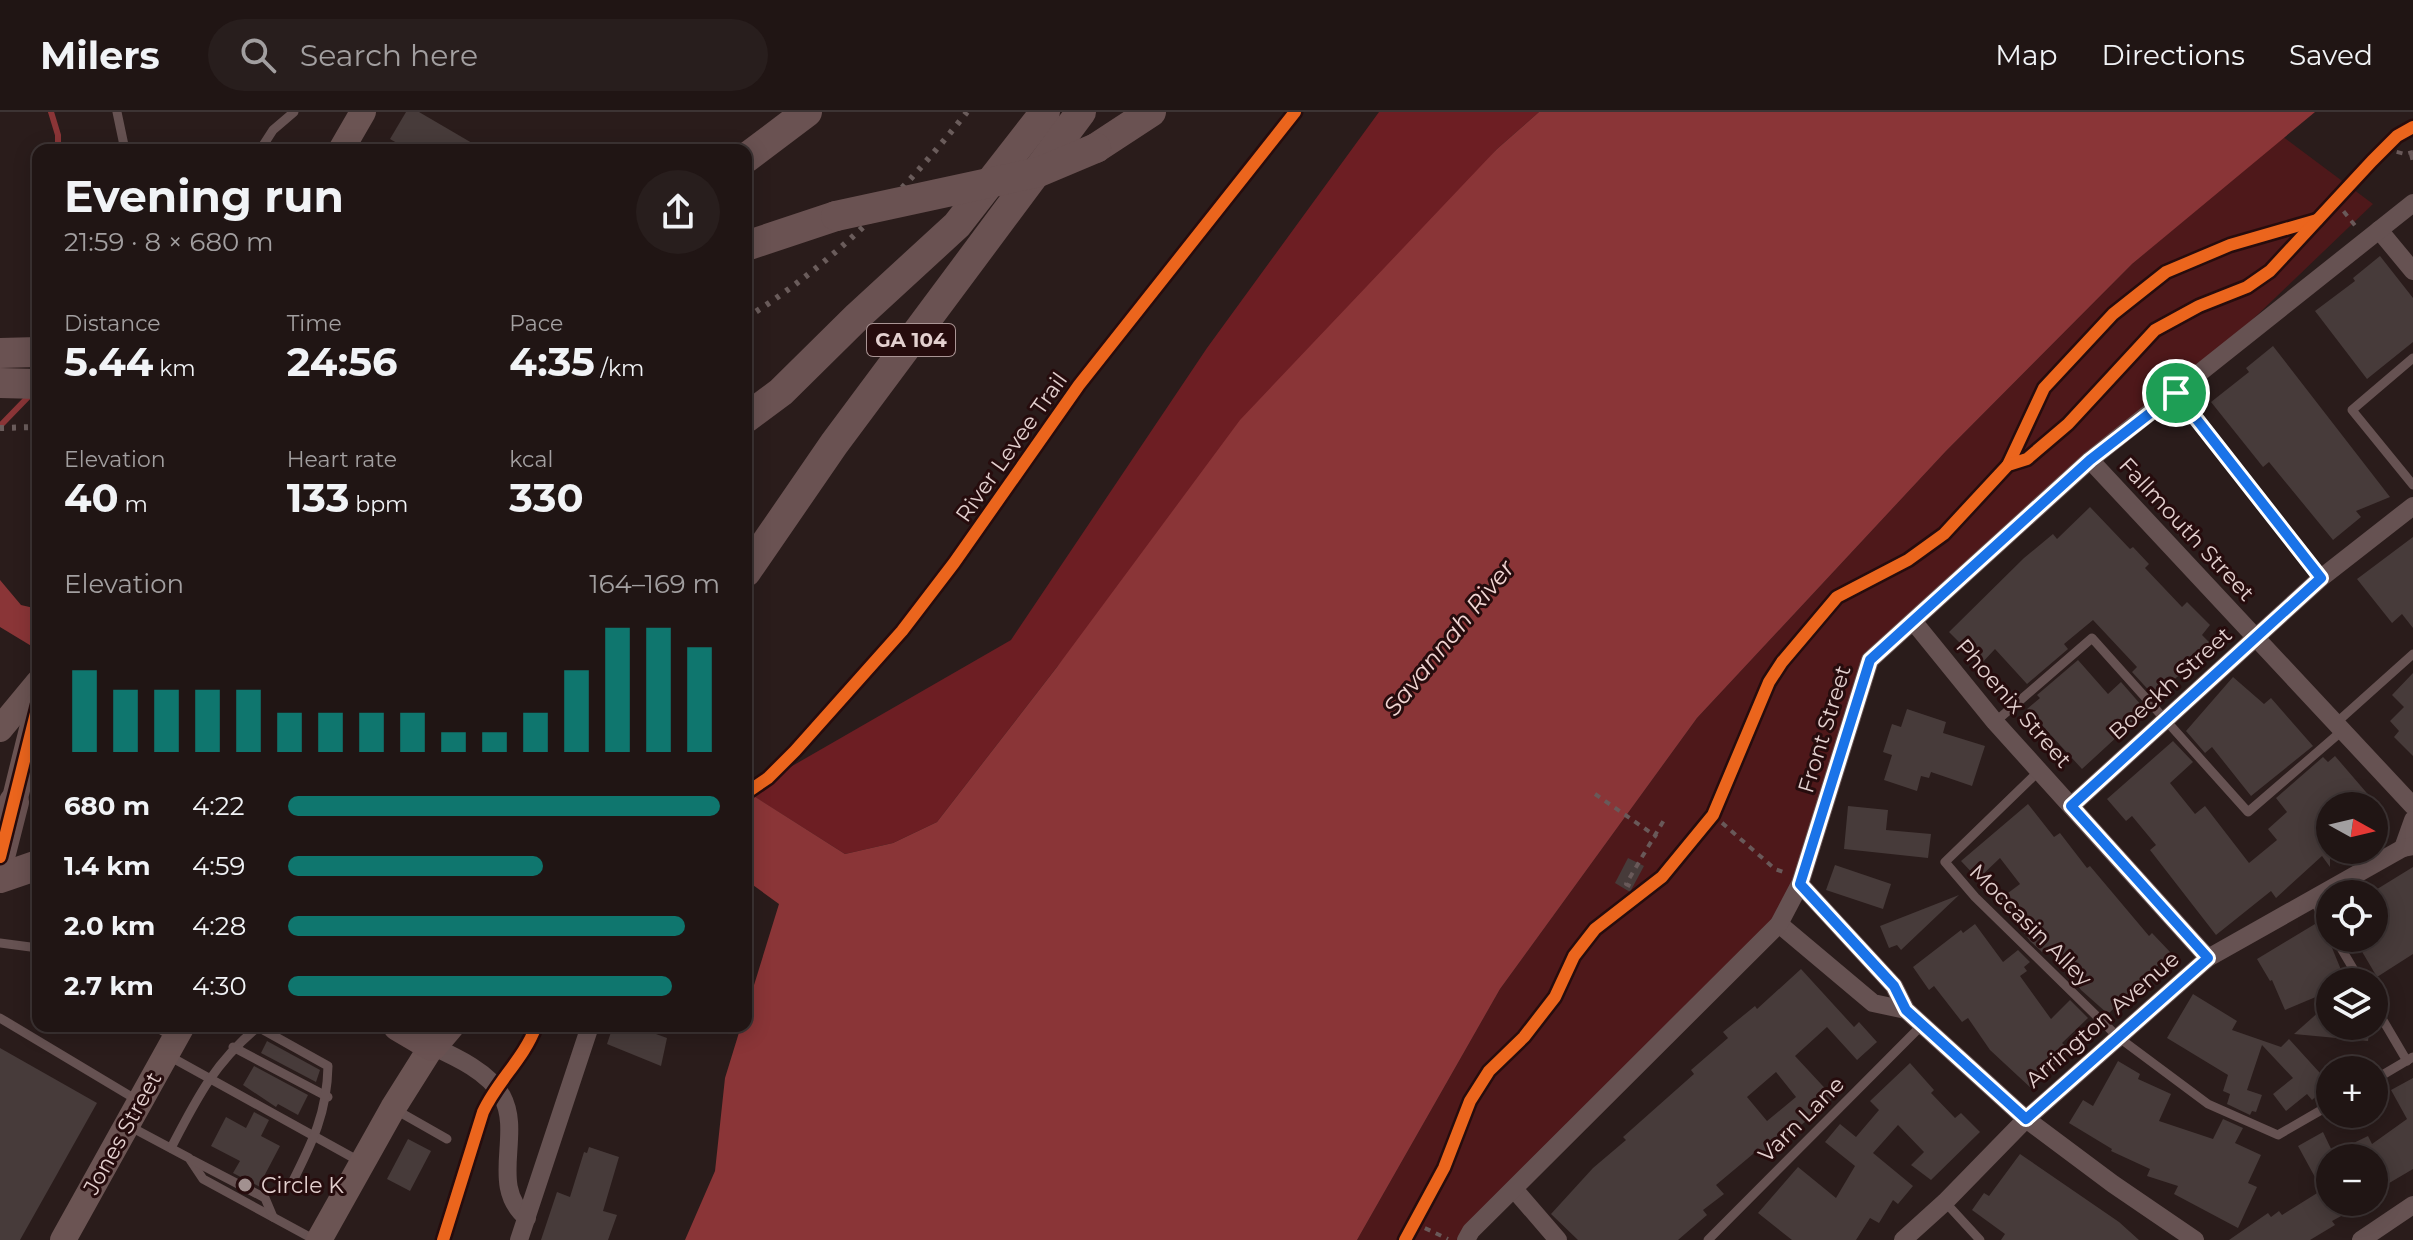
<!DOCTYPE html>
<html lang="en">
<head>
<meta charset="utf-8">
<style>
  body { margin:0; font-family:Montserrat,sans-serif; background:#281e1d; color:#f1f3f6; height:100vh; display:flex; flex-direction:column; font-size:30px; white-space:nowrap }
  * { box-sizing:border-box; margin:0 }
  p { font-size:26px; color:#a29fa0 }
  .icon { flex:none; width:44px; height:44px; fill:none; stroke:currentColor; stroke-width:2; stroke-linecap:round; stroke-linejoin:round }
  .map { position:relative; flex:1; overflow:hidden }
  .side { position:absolute; left:32px; top:32px; width:720px; height:888px; display:flex; flex-direction:column; background:#201514; border-radius:16px; box-shadow:0 4px 20px #0003,0 0 0 2px #3d3434 }
  .side>* { flex:none }
  .needle { width:52px; rotate:98deg }
  .tools { position:absolute; left:2316px; top:680px; display:grid; gap:16px }
  .tools a { display:grid; place-items:center; width:72px; height:72px; border-radius:50%; background:#201514; box-shadow:0 4px 20px #0003,0 0 0 2px #3d3434; font-size:40px }
  .pin { position:absolute; display:grid; place-items:center; width:68px; height:68px; color:#fff; margin:-34px; border:4px solid #fff; border-radius:50%; box-shadow:0 2px 8px #0007 }
  .round { display:grid; place-items:center; flex:none; width:84px; height:84px; border-radius:42px; background:#281e1d }
  .headline { display:flex; align-items:center; justify-content:space-between; height:136px; padding:0 32px }
  h1 { font-size:44px; font-weight:700; line-height:60px }
  .stats { display:grid; grid-template-columns:repeat(3,1fr); gap:12px; height:136px; padding:8px 32px }
  .stats div { display:grid; align-content:center }
  .stats b { font-size:40px; font-weight:700 }
  .stats small { font-size:22px; font-weight:400 }
  .stats p { font-size:22px }
  .chart { height:224px; padding:16px 32px }
  .chart p { display:flex; justify-content:space-between }
  .chart svg { width:100%; height:144px; margin-top:8px; stroke:#0f766e; stroke-width:6 }
  ul { padding:0 32px; list-style:none; font-size:26px }
  li { display:grid; grid-template-columns:128px 96px 1fr; align-items:center; height:60px }
  li i { height:20px; border-radius:10px; background:#0f766e }
  header { display:flex; align-items:center; gap:48px; box-sizing:border-box; height:112px; padding:0 40px; background:#201514; border-bottom:2px solid #3d3434 }
  header strong { font-size:38px }
  nav { display:flex; gap:44px; margin-inline-start:auto; font-size:28px }
  .search { width:560px; height:72px; background:#281e1d; display:flex; align-items:center; gap:20px; box-sizing:border-box; padding:0 28px; border-radius:44px; color:#a29fa0; font-size:30px }
  .map>svg:first-child { display:block }
</style>
</head>
<body>
<header>
<strong>Milers</strong>
<div class="search"><svg class="icon" aria-label="search" viewBox="0 0 24 24"><circle cx="10" cy="10" r="6"/><path d="M15 15l6 6"/></svg>Search here</div>
<nav><a>Map</a><a>Directions</a><a>Saved</a></nav>
</header>
<div class="map">
<svg width="2413" height="1128" viewBox="0 0 2413 1128">
  <rect width="100%" height="100%" fill="#2a1c1b"/>
  <!-- green -->
  <path fill="#4e181a" d="M2282,24l91,68 -197,189 -306,267 -81,247 -323,333h-109l143,-251 197,-271 249,-267 186,-187z"/>
  <!-- forest -->
  <path fill="#6d1e23" d="M1379,0h160l-42,37 -440,518 -120,155 -44,21 -48,11 -98,-62 264,-152 196,-292z"/>
  <!-- water -->
  <g fill="#8a3537">
    <path d="M1539,0h776l-183,152 -186,187 -249,267 -197,271 -143,251h-672l30,-69 10,-93 16,-52h5v-15l33,-107 -33,-24v-89l99,63 48,-11 44,-21 120,-155 183,-247 257,-271z"/>
    <path d="M0,468l21,25 17,4v41l-38,-23z"/>
  </g>
  <g fill="none" stroke-linecap="round" stroke-linejoin="round">
    <!-- stream -->
    <g stroke="#8a3537" stroke-width="6">
      <path d="M51,0l7,23v15"/>
      <path d="M0,314l31,-32"/>
    </g>
  </g>
  <!-- building -->
  <g fill="#473b3a" fill-rule="evenodd">
    <path d="M406,0h13l65,38h-75l-19,-11z"/>
    <path d="M2380,144l33,42v44l-46,37 -52,-68 40,-30 -2,-3z"/>
    <path d="M2273,234l117,151 -34,14 5,6 -28,23 -64,-78 -6,5 -52,-65 38,-30 -3,-4z"/>
    <path d="M2090,395l40,42 3,-2 16,17 -4,4 37,39 5,-5 23,23 -8,10 7,7 -23,24 2,2 -34,28 -22,-24 5,-5 -44,-47 -29,24 4,5 -41,35 -32,-35 -14,15 -32,-32 75,-74 29,-24 4,5z"/>
    <path d="M2413,425v91l-11,-14 -10,9 -35,-44z"/>
    <path d="M2078,548l30,34 13,-12 21,24 -2,2 4,4 -62,57 -55,-60 13,-11 -3,-3z"/>
    <path d="M2413,561v83l-19,-19 5,-6 -9,-10 14,-14 -12,-12z"/>
    <path d="M2233,565l31,27 7,-6 42,48 -62,50 -39,-49 -7,6 -19,-22z"/>
    <path d="M1907,597l39,13 -3,11 42,13 -13,40 -41,-14 -2,6 -8,-2 -4,15 -33,-11 8,-25 -9,-3 9,-28 9,3z"/>
    <path d="M2173,629l20,21 -23,21 25,31 10,-8 44,57 28,-23 -9,-11 19,-17 -11,-14 47,-41 5,5 7,-6 43,50h-48v61l-8,-11 -46,42 -5,-7 -55,44 -66,-85 6,-5 -24,-29 -6,5 -19,-22z"/>
    <path d="M2028,692l26,33 6,-4 27,35 3,-2 59,70 3,-3 19,20 -63,61 -27,-24 -33,-43 -6,5 -12,-11 -30,-42 20,-15 -20,-26 -22,21 -17,-18z"/>
    <path d="M1848,694l40,4 -2,20 45,4 -3,24 -84,-9z"/>
    <path d="M1628,746l16,8 -14,26 -15,-9z"/>
    <path d="M1835,753l56,19 -8,25 -57,-19z"/>
    <path d="M2413,755v87l-36,23 -23,-39h20v-47z"/>
    <path d="M1959,783l-58,55 -4,-5 -8,3 -9,-22z"/>
    <path d="M1975,812l28,38 15,-12 12,12 -6,5 3,4 -7,5 31,43 19,-19 18,18 -26,25 7,6 -37,40 -42,-39 -22,-32 -6,4 -28,-36 -5,4 -16,-23 48,-37 2,3z"/>
    <path d="M2315,812l8,14h5l18,44h-16v9l-45,19 -13,-30 -2,1 -13,-22z"/>
    <path d="M1801,857l53,58 5,-5 18,20 -20,18 -30,-33 -32,29 39,42 -51,42 2,3 -18,15 -8,-9 -43,36 8,9 -21,16 4,5 -29,25h-100l-27,-26 42,-46 33,-28 -3,-3 71,-63 -3,-4 37,-32 -5,-6 32,-26 2,3zM1776,960l20,25 -29,24 -20,-24z"/>
    <path d="M2193,882l44,27 -5,9 49,17 8,-8 41,45 -18,16 -5,-6 -21,17 -13,-17 20,-16 -31,-33 -15,45 15,5 -6,17 -4,-1 -2,4 -23,-11 3,-10 -7,-3 5,-16 -61,-37z"/>
    <path d="M2330,890v24h40l-2,15 -74,-7z"/>
    <path d="M613,914l16,5 5,-5 33,12 -6,28 -54,-22z"/>
    <path d="M267,929l53,29 -4,12 -55,-29z"/>
    <path d="M0,936l97,55 -77,137h-20z"/>
    <path d="M2118,949l22,13 -2,5 33,15 -12,27 54,18 10,-20 20,9 -8,15 26,12 -13,28 9,4 -19,41 -64,-34 4,-8 -31,-10 3,-7 -39,-18 1,-2 -43,-26 14,-23 10,6z"/>
    <path d="M1910,951l24,27 -3,3 24,25 6,-5 19,19 -49,48 -20,-15 13,-13 -26,-27 -25,28 40,33 -15,18 -5,-4 -14,23 -9,-5 -14,22h-64l-34,-27 40,-46 38,31 19,-32 -30,-24 15,-18 16,13 23,-27 -9,-9z"/>
    <path d="M254,954l54,29 -10,20 -20,-11 -2,3 -33,-22z"/>
    <path d="M2413,966v91l-39,23v-34h-44v44h37l-35,19 3,4 -25,15h-81l39,-27 3,4 8,-6 3,4 40,-25 -24,-44 25,-14 10,21 35,-17 4,8 35,-25 -16,-29z"/>
    <path d="M254,1000l15,8 -8,16 19,10 -19,36 3,2 -2,4 -29,-15 7,-12 -29,-15 15,-29 20,11z"/>
    <path d="M408,1027l23,12 -21,40 -23,-12z"/>
    <path d="M589,1035l30,10 -16,54 14,4 -9,25h-67l16,-48 13,5 14,-45 3,1z"/>
    <path d="M2020,1042l99,68 20,18h-138l4,-6 -33,-24 12,-17 5,3z"/>
  </g>
  <g fill="none" stroke-linecap="round" stroke-linejoin="round">
    <!-- path -->
    <g stroke="#695959" stroke-width="4" stroke-dasharray="6 6" stroke-linecap="butt">
      <path d="M2385,37l20,5 8,-2"/>
      <path d="M2411,42l2,8"/>
      <path d="M2336,90l21,26"/>
      <path d="M1595,682l62,43"/>
      <path d="M1713,703l62,54 11,4"/>
      <path d="M1641,780l-15,-8 38,-64"/>
      <path d="M1414,1111l34,16"/>
    </g>
    <!-- lane -->
    <g stroke="#665252" stroke-width="9">
      <path d="M117,0l8,38"/>
      <path d="M262,35l11,-17 21,-18"/>
      <path d="M2413,246l-61,52 61,75"/>
      <path d="M2176,281l145,185"/>
      <path d="M1995,610l97,-84 156,174 95,-82"/>
      <path d="M2336,611l77,-69"/>
      <path d="M2040,658l-95,92 30,35 143,140 90,67 70,31 52,-30"/>
      <path d="M2313,787l17,30"/>
      <path d="M2335,826l26,44"/>
      <path d="M0,831l38,5"/>
      <path d="M2374,893l33,56"/>
      <path d="M0,906l137,82"/>
      <path d="M154,914l18,10"/>
      <path d="M233,935l95,50"/>
      <path d="M169,944l190,105"/>
      <path d="M2374,968l39,-23"/>
      <path d="M396,998l51,29"/>
      <path d="M129,1014l60,32 14,21 112,61"/>
      <path d="M171,1036c25,-48 43,-85 87,-121l70,39c-1,48 -16,77 -37,119"/>
      <path d="M192,1048l73,38 8,19"/>
      <path d="M1945,1090l35,38"/>
      <path d="M1708,1128l214,-215"/>
    </g>
    <!-- street -->
    <g stroke="#665252" stroke-width="18">
      <path d="M2379,118l34,41"/>
      <path d="M2090,348l323,346"/>
      <path d="M1913,509l82,101 213,236"/>
      <path d="M2071,694l250,-228 92,-72"/>
      <path d="M2403,736l10,-28"/>
      <path d="M1800,772l94,102 12,24 120,109 87,65 82,56"/>
      <path d="M1779,812l94,79 33,7"/>
      <path d="M432,934c24,11 57,26 70,50 21,39 -14,90 25,122"/>
      <path d="M1514,1077l44,51"/>
      <path d="M519,1128l71,-214"/>
      <path d="M1466,1128l5,-9 308,-307 21,-40 70,-224 220,-200 323,-257"/>
      <path d="M1903,1128l42,-38 81,-83 182,-161 195,-110 10,-2"/>
      <path d="M2361,1128l52,-35"/>
    </g>
    <!-- secondary -->
    <g stroke="#6b5453" stroke-width="26">
      <path d="M341,38l22,-38"/>
      <path d="M0,617l38,-46"/>
      <path d="M14,690l24,-97"/>
      <path d="M63,1128l119,-214"/>
      <path d="M319,1128l74,-132 39,-62"/>
    </g>
    <!-- primary -->
    <g stroke="#6a5252" stroke-width="30">
      <path d="M1096,36l55,-36"/>
      <path d="M746,46l61,-46"/>
      <path d="M746,134l90,-30"/>
      <path d="M0,241l38,-1"/>
      <path d="M0,271l38,1"/>
      <path d="M746,306l35,-26 77,-76 99,-91 88,-113"/>
      <path d="M746,460l88,-128 247,-332"/>
      <path d="M0,745l14,-55"/>
      <path d="M0,766l38,-13"/>
      <path d="M398,914l34,20 17,-20"/>
    </g>
    <!-- rail -->
    <g stroke="#6a5c5b" stroke-width="6" stroke-dasharray="4 8" stroke-linecap="butt">
      <path d="M746,206c88,-55 157,-125 221,-206"/>
      <path d="M0,316l38,-1"/>
    </g>
    <!-- primary-bridge -->
    <path stroke="#6a5252" stroke-width="30" d="M836,104l203,-44 57,-24"/>
    <defs>
      <g id="cycleway">
        <path d="M2008,353l36,-77 69,-74 53,-42 64,-27 87,-25"/>
        <path d="M746,681l22,-15 27,-27 107,-120 52,-68 125,-178 216,-273"/>
        <path d="M0,745l38,-152"/>
        <path d="M443,1128l40,-128c14,-31 41,-53 53,-86"/>
        <path d="M1405,1128l39,-72 26,-67 19,-30 35,-34 31,-40 19,-41 21,-27 67,-52 51,-62 56,-133 13,-20 55,-65 71,-37 36,-26 64,-69 19,-6 41,-35 87,-94 44,-24 48,-19 23,-16 102,-110 25,-25 16,-9"/>
      </g>
    </defs>
    <!-- cycleway casing -->
    <use href="#cycleway" stroke="#260c0d" stroke-width="17"/>
    <!-- cycleway -->
    <use href="#cycleway" stroke="#eb651d" stroke-width="12"/>
  </g>
  <g fill="none" stroke-linecap="round" stroke-linejoin="round">
    <defs>
      <path id="route" d="M2176,281l145,185 -250,228 137,152 -182,161 -120,-109 -12,-24 -94,-102 70,-224 220,-200z"/>
    </defs>
    <!-- route casing -->
    <use href="#route" stroke="#fff" stroke-width="16"/>
    <!-- route -->
    <use href="#route" stroke="#1a73e8" stroke-width="10"/>
  </g>
  <!-- markers -->
  <circle fill="#a29190" stroke="#260c0d" stroke-width="3" cx="245" cy="1073" r="8"/>
  <g text-anchor="middle" stroke-width="6" stroke-linejoin="round" paint-order="stroke">
    <!-- shield labels -->
    <rect fill="#260c0d" stroke="#aa9595" stroke-width="2" x="867" y="212" width="88" height="32" rx="6"/>
    <g font-size="20" font-weight="bold" fill="#e3d0cf">
      <text x="911" y="235">GA 104</text>
    </g>
    <!-- street labels -->
    <g font-size="22" fill="#e3d0cf" stroke="#260c0d">
      <text transform="translate(1011 335) rotate(-55)" y="8">River Levee Trail</text>
      <text transform="translate(2187 417) rotate(47)" y="8">Fallmouth Street</text>
      <text transform="translate(2170 571) rotate(-42)" y="8">Boeckh Street</text>
      <text transform="translate(2014 591) rotate(49)" y="8">Phoenix Street</text>
      <text transform="translate(1824 617) rotate(-73)" y="8">Front Street</text>
      <text transform="translate(2031 813) rotate(45)" y="8">Moccasin Alley</text>
      <text transform="translate(2102 907) rotate(-41)" y="8">Arrington Avenue</text>
      <text transform="translate(1801 1007) rotate(-45)" y="8">Varn Lane</text>
      <text transform="translate(122 1021) rotate(-61)" y="8">Jones Street</text>
    </g>
    <!-- poi labels -->
    <g font-size="22" fill="#e3d0cf" stroke="#260c0d" text-anchor="start">
      <text x="261" y="1081">Circle K</text>
    </g>
    <!-- water labels -->
    <g font-size="24" font-style="italic" fill="#f2d7d5" stroke="#260c0d">
      <text transform="translate(1449 526) rotate(-51)" y="8">Savannah River</text>
    </g>
  </g>
</svg>
<div class="tools">
<a><svg class="needle" viewBox="-14 -14 28 28"><path d="M0-13l5 13h-10z" fill="#e53935"/><path d="M0 13l5-13h-10z" fill="#a29fa0"/></svg></a>
<a><svg class="icon" aria-label="locate" viewBox="0 0 24 24"><circle cx="12" cy="12" r="6"/><path d="M12 2v4M12 18v4M2 12h4M18 12h4"/></svg></a>
<a><svg class="icon" aria-label="layers" viewBox="0 0 24 24"><path d="M12 4l9 5-9 5-9-5zM3 14l9 5 9-5"/></svg></a>
<a>+</a>
<a>−</a>
</div>
<div class="pin" style="left:2176px;top:281px;background:#1e9e55"><svg class="icon" aria-label="arrive" viewBox="0 0 24 24"><path d="M6 21V4h12l-3 4 3 4H6"/></svg></div>
<section class="side">
<div class="headline"><div><h1>Evening run</h1><p>21:59 · 8 × 680 m</p></div><a class="round"><svg class="icon" aria-label="share" viewBox="0 0 24 24"><path d="M12 15V3M7 8l5-5 5 5M5 13v7h14v-7"/></svg></a></div>
<div class="stats">
<div><p>Distance</p><b>5.44<small> km</small></b></div>
<div><p>Time</p><b>24:56</b></div>
<div><p>Pace</p><b>4:35<small> /km</small></b></div>
</div>
<div class="stats">
<div><p>Elevation</p><b>40<small> m</small></b></div>
<div><p>Heart rate</p><b>133<small> bpm</small></b></div>
<div><p>kcal</p><b>330</b></div>
</div>
<div class="chart"><p><span>Elevation</span>164–169 m</p>
<svg viewBox="0 0 160 44" preserveAspectRatio="none"><path d="M5 44V19M15 44V25M25 44V25M35 44V25M45 44V25M55 44V32M65 44V32M75 44V32M85 44V32M95 44V38M105 44V38M115 44V32M125 44V19M135 44V6M145 44V6M155 44V12"/></svg>
</div>
<ul>
<li><b>680 m</b>4:22<i style="width:100%"></i></li>
<li><b>1.4 km</b>4:59<i style="width:59%"></i></li>
<li><b>2.0 km</b>4:28<i style="width:92%"></i></li>
<li><b>2.7 km</b>4:30<i style="width:89%"></i></li>
</ul>
</section>
</div>
</body>
</html>
